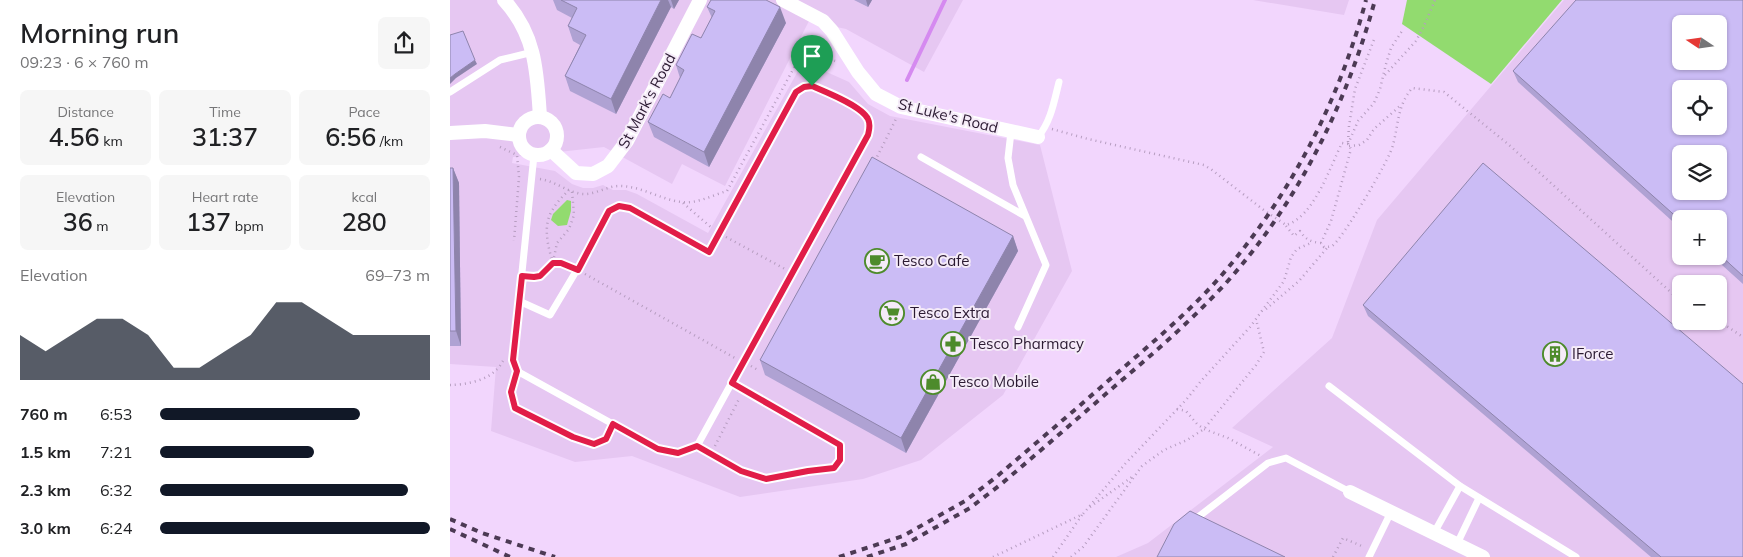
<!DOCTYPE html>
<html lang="en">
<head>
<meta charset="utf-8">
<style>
  body { margin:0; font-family:Mulish,sans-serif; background:#f6f6f6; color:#202124; height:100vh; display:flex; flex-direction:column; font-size:19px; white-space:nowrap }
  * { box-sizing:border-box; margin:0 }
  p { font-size:16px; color:#757577 }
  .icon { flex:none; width:28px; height:28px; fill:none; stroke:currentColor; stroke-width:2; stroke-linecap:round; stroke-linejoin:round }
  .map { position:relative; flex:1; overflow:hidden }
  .side { display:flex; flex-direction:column; background:#fff; width:450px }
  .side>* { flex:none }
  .needle { width:32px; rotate:283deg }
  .tools { position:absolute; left:1222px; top:15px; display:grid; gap:10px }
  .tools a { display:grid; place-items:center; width:55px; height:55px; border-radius:8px; background:#fff; box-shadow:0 1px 4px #0004; font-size:25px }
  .pin { position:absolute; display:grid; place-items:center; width:42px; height:42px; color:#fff; margin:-51px -21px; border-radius:50% 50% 50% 0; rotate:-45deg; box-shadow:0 0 5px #0007 }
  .pin .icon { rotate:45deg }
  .round { display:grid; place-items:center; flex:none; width:52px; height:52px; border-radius:8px; background:#f6f6f6 }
  .summary { display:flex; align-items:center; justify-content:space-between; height:85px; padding:0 20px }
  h1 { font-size:28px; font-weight:600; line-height:38px }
  .stats { display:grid; grid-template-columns:repeat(3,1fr); gap:8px; height:85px; padding:5px 20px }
  .stats div { display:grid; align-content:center; border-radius:8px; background:#f6f6f6; text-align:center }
  .stats b { font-size:25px; font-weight:600 }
  .stats small { font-size:14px; font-weight:400 }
  .stats p { font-size:14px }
  .chart { height:140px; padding:10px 20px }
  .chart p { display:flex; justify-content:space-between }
  .chart svg { width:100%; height:90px; margin-top:5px; fill:#111827; opacity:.7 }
  ul { padding:0 20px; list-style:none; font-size:16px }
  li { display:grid; grid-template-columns:80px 60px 1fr; align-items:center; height:38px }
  li i { height:12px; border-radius:6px; background:#111827 }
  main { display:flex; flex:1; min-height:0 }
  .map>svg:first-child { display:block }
</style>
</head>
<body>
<main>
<section class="side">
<div class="summary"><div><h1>Morning run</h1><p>09:23 · 6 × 760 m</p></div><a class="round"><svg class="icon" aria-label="share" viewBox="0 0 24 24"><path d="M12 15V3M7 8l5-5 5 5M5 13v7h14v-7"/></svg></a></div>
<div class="stats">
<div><p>Distance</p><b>4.56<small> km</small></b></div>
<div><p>Time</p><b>31:37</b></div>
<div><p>Pace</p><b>6:56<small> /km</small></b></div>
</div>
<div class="stats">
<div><p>Elevation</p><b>36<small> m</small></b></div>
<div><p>Heart rate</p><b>137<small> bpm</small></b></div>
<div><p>kcal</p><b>280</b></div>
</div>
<div class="chart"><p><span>Elevation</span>69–73 m</p>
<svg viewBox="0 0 160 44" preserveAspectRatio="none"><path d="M0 44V22L10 30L20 22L30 14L40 14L50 22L60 38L70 38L80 30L90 22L100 6L110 6L120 14L130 22L140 22L150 22L160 22V44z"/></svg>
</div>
<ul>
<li><b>760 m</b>6:53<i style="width:74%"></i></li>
<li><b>1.5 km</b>7:21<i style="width:57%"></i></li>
<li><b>2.3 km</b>6:32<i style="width:92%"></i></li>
<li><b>3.0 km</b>6:24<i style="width:100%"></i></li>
</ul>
</section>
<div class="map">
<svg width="1293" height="557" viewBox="0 0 1293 557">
  <rect width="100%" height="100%" fill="#f2d6fd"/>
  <!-- built -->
  <g fill="#e6c7f2" fill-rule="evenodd">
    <path d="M0,0h513l-39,72 -78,-43 -37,-8 -84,165 -43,-22 -10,20 -68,-37 -91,10 -1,6 43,8 17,13 11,4h10l10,-3 10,5h13l11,4 71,39 90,-162 13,-4 9,2 29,13 19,22 22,12 150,29 32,126 -69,124 -82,65 -58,19 -123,18 -108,-41 -57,6 -84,-31 5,-64 -46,-3z"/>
    <path d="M803,0h96l-5,15z"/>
    <path d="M1114,0h179v557h-627l32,-14 125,-96 -41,-19 100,-90 45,-118zM1231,24h38v37h-38zM1231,89h38v37h-38zM1231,154h38v37h-38zM1231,219h38v37h-38zM1231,284h38v37h-38z"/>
  </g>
  <!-- green -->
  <g fill="#92db6f">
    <path d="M957,0h155l-71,84 -89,-60z"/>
    <path d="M117,200l4,1v10l-4,14 -9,1 -7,-6 2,-6z"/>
  </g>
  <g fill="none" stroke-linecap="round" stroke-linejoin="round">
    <!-- stream -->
    <path stroke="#d58af0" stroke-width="4" d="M457,80l38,-80"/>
    <!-- path -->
    <g stroke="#b69dc0" stroke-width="2.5" stroke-dasharray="1 4" stroke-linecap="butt">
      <path d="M935,75l31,-34 8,-15 11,-26"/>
      <path d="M602,129l36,10 116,26 8,5 53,41 21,14c28,-8 44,-58 56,-82l6,1 3,5 -20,72 -10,22"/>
      <path d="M898,142l1,-16 6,-37 20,-52"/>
      <path d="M898,144l10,-23 16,-18 6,-14 6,-25 5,-16 11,-17"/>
      <path d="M899,146l10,-1 8,-5 7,-11 27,-24"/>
      <path d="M50,147l17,8 2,22 -5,64"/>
      <path d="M425,161l21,-42"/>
      <path d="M90,179c15,2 27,13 42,15 13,1 25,-8 37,-8 23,0 42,14 63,16 15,2 31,-7 45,-11l69,-127c13,-10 24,-9 39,-3"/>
      <path d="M233,203l30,26"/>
      <path d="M836,226l8,10 6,-5c6,9 11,11 21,12l3,4c3,0 5,0 8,-1 10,-6 58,-87 61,-101 6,-23 4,-38 19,-57l32,4 64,52 167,152 6,3"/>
      <path d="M276,237l59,32"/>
      <path d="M103,262l4,-19 12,-14 5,-14 -2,-24"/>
      <path d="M103,263c-5,-16 -11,-38 0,-54 4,-7 10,-13 16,-19"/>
      <path d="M135,274l150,84"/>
      <path d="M81,277l9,-1 13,-13h8l8,3"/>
      <path d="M816,309l33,-28 28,-33"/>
      <path d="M1269,321l24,16"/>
      <path d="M301,366l7,4"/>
      <path d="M0,385c14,0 36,-4 46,-15 3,-2 5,-6 7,-9"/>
      <path d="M727,409l9,2 11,13 7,5 24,9 33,18"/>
      <path d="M265,446l25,-49"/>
      <path d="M640,507l42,-30"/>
      <path d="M543,557l90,-43 42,-50 61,-64 15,-19 49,-54 34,-46 7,-24 6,-8 14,-6"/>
      <path d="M603,557l29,-42"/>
      <path d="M621,557l12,-10 59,-81 22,-16 23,-10 17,-11 52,-64 8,-13 -8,-33"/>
      <path d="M883,557l10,-19 21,9"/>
    </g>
    <!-- service -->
    <g stroke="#fff" stroke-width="7">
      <path d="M0,92l50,-32 33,-8"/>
      <path d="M561,132l-3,26 5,27 33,80 -28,62"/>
      <path d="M588,137c13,-16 16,-35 21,-55"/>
      <path d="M471,157l104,59"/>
      <path d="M69,301l31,14 34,-57 25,-47 10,-6 12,3 78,44 79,-146c7,-11 11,-18 25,-20 14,7 55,22 57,39 0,8 -5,16 -9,22l-164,299 -18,7 -21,-4 -141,-78 -4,-11 21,-205"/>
      <path d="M67,371l-6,21 4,16 58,29 21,7 11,-5 8,-15"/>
      <path d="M879,386l131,100 116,71"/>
      <path d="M247,446l44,25 25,8 42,-8 26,-3 6,-8v-15l-108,-62"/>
      <path d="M743,521l75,-58 18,-5 64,34"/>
      <path d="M984,533l26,-47"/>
      <path d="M1007,544l22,-46"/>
      <path d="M919,557l22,-45"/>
    </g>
    <!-- minor -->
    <g stroke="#fff" stroke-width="14">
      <path d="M54,0c32,35 33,72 36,117"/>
      <path d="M333,0l40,21 9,10 26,41 18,22 25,13 137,30"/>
      <circle cx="88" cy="136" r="19"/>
      <path d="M0,133l35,-2 33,4"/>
      <path d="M101,150l25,23 17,1 15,-8 19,-25 73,-141"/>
      <path d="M900,492l133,65"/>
    </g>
    <!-- rail -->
    <g stroke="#4c3a54" stroke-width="4" stroke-dasharray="6 6" stroke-linecap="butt">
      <path d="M0,519l32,14 73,24"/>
      <path d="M0,529l60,28"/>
      <path d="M389,557l64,-21 62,-35 30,-23c40,-34 81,-69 121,-104 36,-31 73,-62 105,-98 69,-80 118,-174 145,-276"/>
      <path d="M417,557l39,-13 64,-36 30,-23c39,-33 77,-66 115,-99 39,-33 77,-66 111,-103 72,-80 121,-180 149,-283"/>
    </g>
  </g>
  <!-- wall -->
  <g fill="#afa2d3">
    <path d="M103,0h126l-5,9 -3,-2 -55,107 -46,-23 -5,-15 15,-31 -7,-4 -5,-15 4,-8 -15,-8z"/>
    <path d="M404,0h18l-4,7z"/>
    <path d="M1293,0v284l-31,-28h7v-37h-38v10l-163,-147 -5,-11z"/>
    <path d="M257,7l79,16 -77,144 -55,-30 -6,-15 22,-24 10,-20 -4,-13 25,-27 11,-20z"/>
    <path d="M0,168h3l6,15 2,163h-11z"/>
    <path d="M563,236l5,15 -112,202 -141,-78 -5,-15z"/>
    <path d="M913,305l380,252h-92l-283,-241z"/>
  </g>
  <!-- shaded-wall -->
  <g fill="#8e84ac">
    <path d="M211,0h7l3,7 -55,107 -5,-15z"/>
    <path d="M221,0h8l-5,9z"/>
    <path d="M416,0h6l-4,7z"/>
    <path d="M330,7l6,16 -77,144 -5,-15z"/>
    <path d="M25,60l2,4 -21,14 -6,6v-6l5,-4z"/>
    <path d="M3,168l6,15 2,163 -5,-15z"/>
    <path d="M563,236l5,15 -112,202 -5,-15z"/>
  </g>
  <!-- building -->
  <g fill="#cbbcf5" stroke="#8e84ac" fill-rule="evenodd">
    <path d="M111,0h100l-50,99 -46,-23 21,-41 -18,-9 9,-18z"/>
    <path d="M261,0h55l14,7 -76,145 -56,-30 15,-28 7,4 14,-28 -8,-5 16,-31 9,4 14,-27 -8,-4z"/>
    <path d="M1126,0h167v276l-24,-22v-35h-38v2l-168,-150zM1231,24h38v37h-38zM1231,89h38v37h-38zM1231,154h38v37h-38z"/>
    <path d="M13,31l12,29 -20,14 -5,4v-43z"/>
    <path d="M422,157l141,79 -112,202 -141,-78z"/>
    <path d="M1033,163l260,221v173h-82l-298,-252z"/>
    <path d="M0,168h3l3,163h-6z"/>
    <path d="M740,511l95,46h-128l17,-33z"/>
  </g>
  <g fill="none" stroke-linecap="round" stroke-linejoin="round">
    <defs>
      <path id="route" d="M362,86c14,6 50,20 56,33 3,6 1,11 0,16l-136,248 108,62v15l-6,8 -26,3 -42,8 -25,-8 -44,-25 -19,7 -20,-4 -45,-25 -7,15 -12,5 -21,-7 -58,-29 -4,-16 6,-21 -4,-11 9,-84 12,1 6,-1 13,-13h8l17,7 31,-59 10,-5 11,2 79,44 87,-160 8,-5z"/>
    </defs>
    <!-- route casing -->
    <use href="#route" stroke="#fff" stroke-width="10"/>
    <!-- route -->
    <use href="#route" stroke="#e11d48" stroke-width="6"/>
  </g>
  <!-- icons -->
  <defs>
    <symbol id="cafe-ring" viewBox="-11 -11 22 22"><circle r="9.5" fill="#f5ebf8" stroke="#4d8b2b" stroke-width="1.5"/><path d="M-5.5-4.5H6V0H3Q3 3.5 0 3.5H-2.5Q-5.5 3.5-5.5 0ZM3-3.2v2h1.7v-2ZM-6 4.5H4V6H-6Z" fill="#4d8b2b"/></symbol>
    <symbol id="supermarket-ring" viewBox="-11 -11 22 22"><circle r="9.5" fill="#f5ebf8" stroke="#4d8b2b" stroke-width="1.5"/><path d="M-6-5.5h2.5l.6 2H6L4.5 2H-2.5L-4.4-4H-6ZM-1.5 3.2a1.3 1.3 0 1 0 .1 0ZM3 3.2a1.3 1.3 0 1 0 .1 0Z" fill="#4d8b2b"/></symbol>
    <symbol id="pharmacy-ring" viewBox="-11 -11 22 22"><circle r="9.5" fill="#f5ebf8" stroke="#4d8b2b" stroke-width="1.5"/><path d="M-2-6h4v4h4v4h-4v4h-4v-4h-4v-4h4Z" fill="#4d8b2b"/></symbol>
    <symbol id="building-ring" viewBox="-11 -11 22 22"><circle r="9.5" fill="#f5ebf8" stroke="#4d8b2b" stroke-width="1.5"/><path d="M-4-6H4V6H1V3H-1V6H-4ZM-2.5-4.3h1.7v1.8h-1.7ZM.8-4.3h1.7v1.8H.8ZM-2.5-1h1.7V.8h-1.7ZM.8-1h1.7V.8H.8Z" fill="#4d8b2b"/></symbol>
    <symbol id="shop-ring" viewBox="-11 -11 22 22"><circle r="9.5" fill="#f5ebf8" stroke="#4d8b2b" stroke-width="1.5"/><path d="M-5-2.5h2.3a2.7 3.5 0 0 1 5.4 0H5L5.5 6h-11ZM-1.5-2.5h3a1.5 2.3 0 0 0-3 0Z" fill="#4d8b2b"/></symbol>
  </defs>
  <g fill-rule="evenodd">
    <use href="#cafe-ring" x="413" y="247" width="28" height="28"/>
    <use href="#supermarket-ring" x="428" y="299" width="28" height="28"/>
    <use href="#pharmacy-ring" x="489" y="330" width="28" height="28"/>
    <use href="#building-ring" x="1091" y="340" width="28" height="28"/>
    <use href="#shop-ring" x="469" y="368" width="28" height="28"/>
  </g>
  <g text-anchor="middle" stroke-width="4" stroke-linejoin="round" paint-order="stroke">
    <!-- street labels -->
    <g font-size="15" fill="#2b1a32" stroke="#f5ebf8">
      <text transform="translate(197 101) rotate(-62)" y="5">St Mark's Road</text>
      <text transform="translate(498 116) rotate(14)" y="5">St Luke's Road</text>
    </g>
    <!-- poi labels -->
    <g font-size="15" fill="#2b1a32" stroke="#f5ebf8" text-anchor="start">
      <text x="444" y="266">Tesco Cafe</text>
      <text x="460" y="318">Tesco Extra</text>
      <text x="520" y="349">Tesco Pharmacy</text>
      <text x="1122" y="359">IForce</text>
      <text x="500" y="387">Tesco Mobile</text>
    </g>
  </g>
</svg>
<div class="tools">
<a><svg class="needle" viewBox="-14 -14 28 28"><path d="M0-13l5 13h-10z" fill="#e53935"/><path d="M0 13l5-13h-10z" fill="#757577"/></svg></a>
<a><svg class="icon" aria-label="locate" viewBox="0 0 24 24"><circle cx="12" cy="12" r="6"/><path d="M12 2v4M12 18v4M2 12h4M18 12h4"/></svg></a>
<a><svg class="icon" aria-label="layers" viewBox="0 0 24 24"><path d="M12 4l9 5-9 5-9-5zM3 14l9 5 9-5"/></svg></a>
<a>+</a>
<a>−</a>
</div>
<div class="pin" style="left:362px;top:86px;background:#1e9e55"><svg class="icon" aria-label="arrive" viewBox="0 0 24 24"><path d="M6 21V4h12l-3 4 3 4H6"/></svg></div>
</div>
</main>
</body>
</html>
